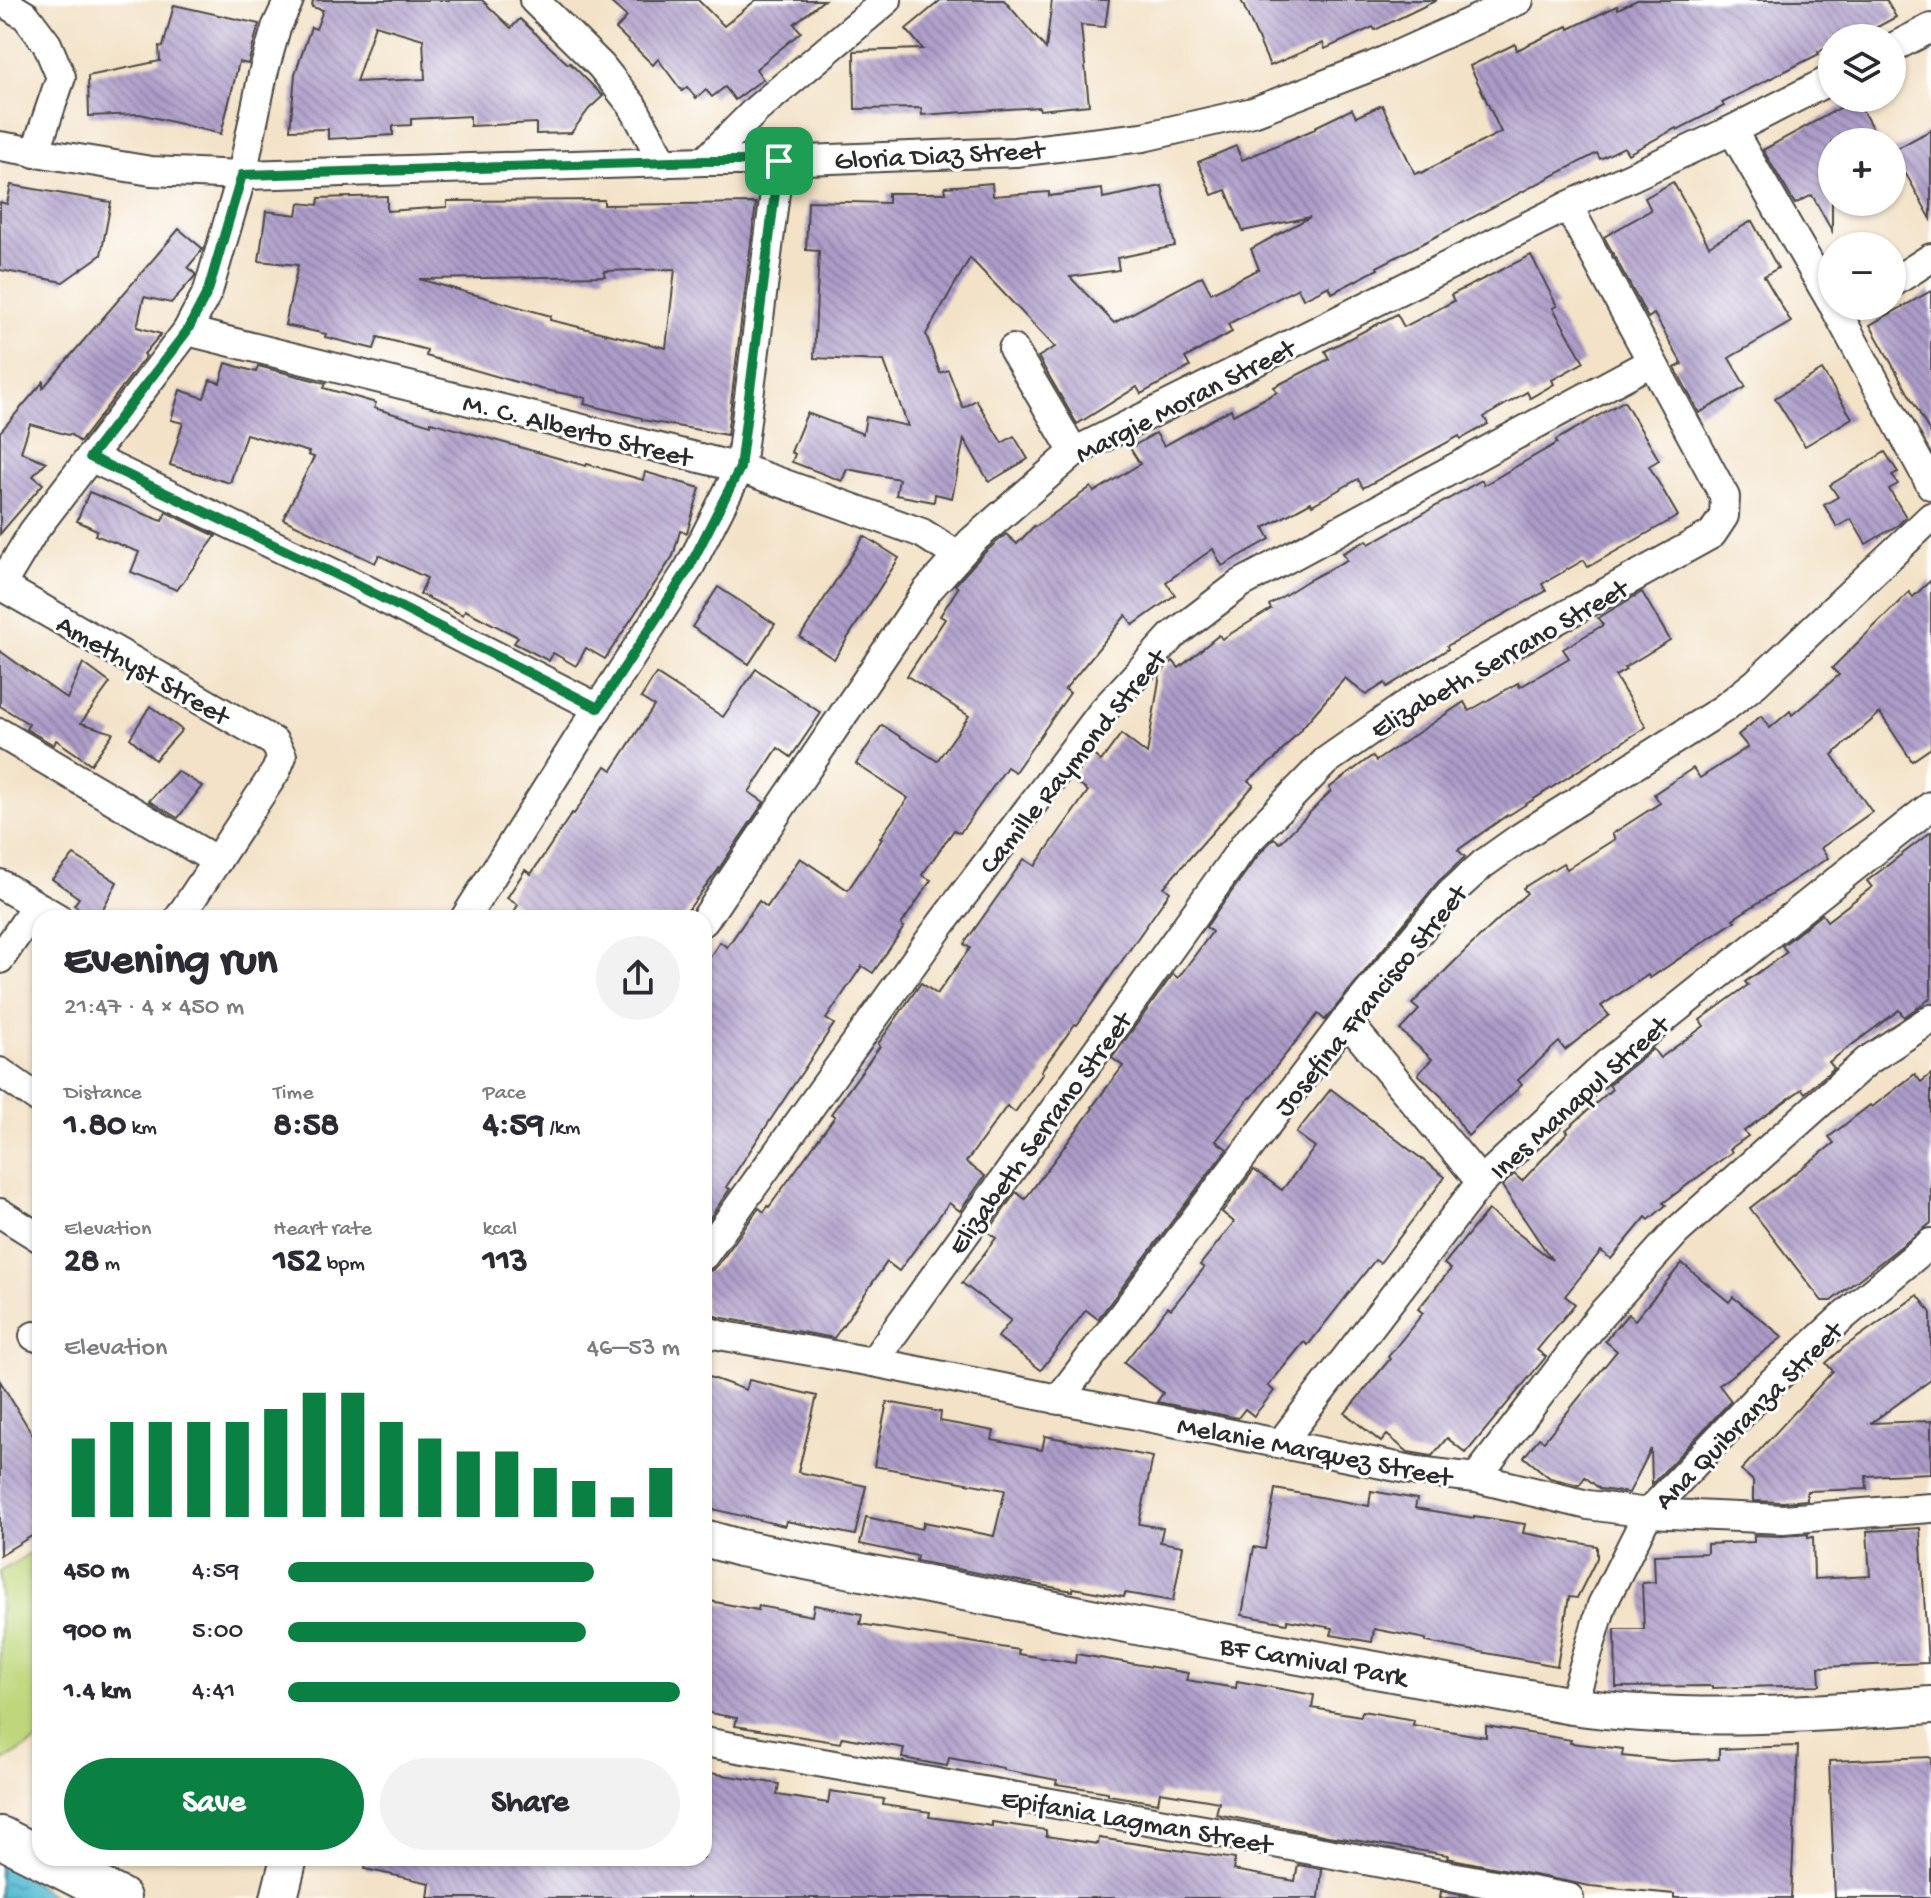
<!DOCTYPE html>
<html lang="en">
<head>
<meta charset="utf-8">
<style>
  body { margin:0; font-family:"Gochi Hand",sans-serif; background:#f2f2f3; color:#2b2b33; height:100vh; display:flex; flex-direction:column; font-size:30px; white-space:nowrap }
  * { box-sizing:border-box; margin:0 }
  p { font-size:26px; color:#7c7c81 }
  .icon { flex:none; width:44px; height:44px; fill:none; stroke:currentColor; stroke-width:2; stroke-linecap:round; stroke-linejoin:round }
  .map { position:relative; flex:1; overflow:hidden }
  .drawer { position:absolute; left:32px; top:910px; width:680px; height:956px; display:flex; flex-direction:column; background:#fff; border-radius:24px; box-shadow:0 2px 6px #0004 }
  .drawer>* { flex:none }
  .buttons { position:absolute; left:1818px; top:24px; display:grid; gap:16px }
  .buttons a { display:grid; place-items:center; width:88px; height:88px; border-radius:50%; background:#fff; box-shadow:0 2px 6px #0004; font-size:40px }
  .pin { position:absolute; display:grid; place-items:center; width:68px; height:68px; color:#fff; margin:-34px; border-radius:16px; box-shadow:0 4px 12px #0006 }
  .round { display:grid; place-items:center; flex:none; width:84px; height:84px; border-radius:42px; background:#f2f2f3 }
  .overview { display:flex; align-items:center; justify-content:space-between; height:136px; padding:0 32px }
  h1 { font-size:44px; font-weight:800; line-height:60px }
  .metrics { display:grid; grid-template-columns:repeat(3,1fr); gap:12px; height:136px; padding:8px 32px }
  .metrics div { display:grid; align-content:center }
  .metrics b { font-size:34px; font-weight:800 }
  .metrics small { font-size:22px; font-weight:400 }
  .metrics p { font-size:22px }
  .chart { height:224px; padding:16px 32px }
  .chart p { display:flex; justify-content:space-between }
  .chart svg { width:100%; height:144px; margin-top:8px; stroke:#0b8043; stroke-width:6 }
  .primary-button { display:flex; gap:16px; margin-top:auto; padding:16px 32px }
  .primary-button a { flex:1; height:92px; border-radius:48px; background:#0b8043; color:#fff; font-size:32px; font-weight:800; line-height:92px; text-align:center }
  .primary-button a+a { background:#f2f2f3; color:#2b2b33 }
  ul { padding:0 32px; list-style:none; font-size:26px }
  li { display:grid; grid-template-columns:128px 96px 1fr; align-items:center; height:60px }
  li i { height:20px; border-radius:10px; background:#0b8043 }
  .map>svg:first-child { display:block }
</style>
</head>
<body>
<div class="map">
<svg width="1931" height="1898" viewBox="0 0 1931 1898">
  <defs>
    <pattern id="water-ripples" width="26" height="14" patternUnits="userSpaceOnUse" patternTransform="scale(2)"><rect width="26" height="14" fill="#54bbd2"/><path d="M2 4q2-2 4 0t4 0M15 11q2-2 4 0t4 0" fill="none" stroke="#4698ab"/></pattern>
    <pattern id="building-back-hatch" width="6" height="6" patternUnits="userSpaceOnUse" patternTransform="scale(2)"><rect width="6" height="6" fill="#ac9bc8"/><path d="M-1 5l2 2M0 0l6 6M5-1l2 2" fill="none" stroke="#8c7fa3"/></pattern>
  </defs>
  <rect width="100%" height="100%" fill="#fff"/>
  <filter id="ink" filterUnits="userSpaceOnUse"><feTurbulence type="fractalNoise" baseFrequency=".0125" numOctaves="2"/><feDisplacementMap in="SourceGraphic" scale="16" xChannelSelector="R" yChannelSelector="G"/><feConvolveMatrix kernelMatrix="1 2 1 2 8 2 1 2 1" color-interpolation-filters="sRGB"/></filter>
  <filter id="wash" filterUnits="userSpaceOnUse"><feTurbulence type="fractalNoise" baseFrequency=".006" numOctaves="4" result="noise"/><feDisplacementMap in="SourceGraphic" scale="32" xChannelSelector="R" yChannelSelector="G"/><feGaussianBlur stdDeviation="1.8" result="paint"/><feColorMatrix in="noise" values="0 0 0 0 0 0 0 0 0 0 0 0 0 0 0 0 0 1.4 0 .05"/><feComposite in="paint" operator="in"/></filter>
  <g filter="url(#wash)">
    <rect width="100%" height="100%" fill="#f3e2c7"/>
    <!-- pitch -->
    <path fill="#bed77b" stroke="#748153" stroke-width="2" d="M40,1547v192l-40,24v-191z"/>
    <!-- water -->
    <path fill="url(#water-ripples)" stroke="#40737e" stroke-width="2" d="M0,1860l56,38h-56z"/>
    <g id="blocks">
      <!-- building -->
      <g fill="url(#building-back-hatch)" fill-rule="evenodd">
        <path d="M313,0h169l29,28 9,-9 48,45 2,-1 33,33 -14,13 -18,24 -35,1v-11l-66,3v-10l-59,3v6l-18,1v9l-65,4v-10l-38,1 5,-56 16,-47 5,2 7,-19 -11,-3zM375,25l48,14 2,40 -69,3z"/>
        <path d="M608,0h90l26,26 32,-26h68l-30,24 7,8 -45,37 7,10 -28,21 -10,-13 -13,10 -6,-7 -10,8 -9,-11 -5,4 -24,-32 -5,6 -37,-36 11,-12z"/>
        <path d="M941,0h63l42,49 6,-49h57l-4,27 -24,-2 8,80 -49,5 -1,-3 -117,8 -1,-7 -66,1 -1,-58 69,-2 -17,-20z"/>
        <path d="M1241,0h196l-62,30 -2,-3 -48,22 -2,-6 -53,23z"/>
        <path d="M1637,0h249l10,17 -26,14 -2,-4 -22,11h-14v7l-14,7 1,2 -97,49 2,3 -47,24 -1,-2 -48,26 -4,-7 -24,12 -3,-6 -220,114 1,2 -46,24 -3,-7 -26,13 -5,-11 -70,36 4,8 -47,26 5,9 -49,27 -4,-7 -60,37 -39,-67 17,-10 -85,-89 -44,76 14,39 8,-3 15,38 13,-8 26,43 12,-7 14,23 -39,23 -25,-43 -12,59 -17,-4 -1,8 -38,-7 3,-16 -52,-10 -5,12 -50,-19 3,-8 -4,-2 16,-39 56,21 3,-17 42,9 -24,-65 -70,-3 5,-107 -13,-1 2,-49 80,2v-10h58l-1,-6 47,-4 1,13 56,-4v4l53,-7 1,9 59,-12 13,60 -58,12 2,12 -49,7 44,46 88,-47 9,17 48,-24 -8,-20 59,-32 -67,14 -17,-41 -14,5 -14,-33 38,-16 6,14 73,-31v-2l37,-18 4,8 26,-12 33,69 5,-2 1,1 80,-41 -31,-66 45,-22 2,6 51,-24 1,3 48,-23 1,3z"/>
        <path d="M174,5l85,19 -11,40 -9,-2 -18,72 -81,-20 -51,2 -1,-40 72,-15 -1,-15 4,1z"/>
        <path d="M1856,99l24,43h-48v89l-20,-36 -17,9 -32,-54z"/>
        <path d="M1931,130v89l-25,-45 -14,8v-31z"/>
        <path d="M1673,182l36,64 43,-25 26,47 -14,8 27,46 -62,36 17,29 -47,26 -24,-45 7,-4 -28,-50 -6,4 -44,-81 47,-27 -6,-12z"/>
        <path d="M11,185l100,17 -10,53 -38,27 -63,-12v-68l7,2z"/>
        <path d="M387,196v15l60,-4v-6l157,-1v5l152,-2 -29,232 -85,-15v-2l-58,-14 2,-6 -45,-9 -115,-33 1,-6 -49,-13 -4,12 -49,-12 1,-3 -41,-9 13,-60 -39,-4 7,-50 31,4 2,-12 19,2 1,-7zM675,269l-9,79 -116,-28 1,-4 -132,-37 186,-3 -1,-5z"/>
        <path d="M179,229l24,20 -15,18 7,7v2l-24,27 -27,-6 -7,30 24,7 -17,20 2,2 -66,86 -10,-8 -2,1 -38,-11 -9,28 25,10 -13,14 10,8 -43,50v-102l43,-50v6z"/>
        <path d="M1531,255l26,51 -4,2 31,54 -32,18 2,4 -24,14 -3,-6 -43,25 4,7 -27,15 -2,-3 -96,52 -5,-9 -46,26 -1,-3 -47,26 6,11 -48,27 -9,-17 -47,33 9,13 -42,30 -7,-10 -61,74 5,4 -55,79 -8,-5 -47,66 -6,-3 -32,45 9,5 -30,45 3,2 -31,46 -11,-7 -36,53 8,5 -108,163 4,2 -26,37v-260l16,-24 7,5 32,-46 8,6 33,-49 48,32 34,-51 -2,-1 28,-40 -52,-34 26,-39 55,36 32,-45 -62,-40 38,-57 -5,-3 18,-28 -3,-3 29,-32 22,-19 11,10 17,-18 1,1 56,-40 3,5 46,-28 -10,-16 26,-15 8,13 67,-37 2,6 44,-23 -3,-5 55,-28 -4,-8 72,-37 7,13 50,-26 -3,-6z"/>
        <path d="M1931,291v143l-61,-109z"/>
        <path d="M226,363l30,9 2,-6 63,16 5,1 -2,5 52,15 -2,5 57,17v-3l155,44 1,-2 56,16 2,-8 55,16 -13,45 -7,-2 -7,25 -68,103 -19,-11 -10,18 -23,-13 -4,8 -35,-18 4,-6 -53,-27 -2,5 -43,-21 7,-16 -48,-23 -4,8 -92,-44 31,-62 -6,-2 1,-3 -63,-18 -16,49 -60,-18 13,-42 -12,-3 9,-30 24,8 6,-18 10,3z"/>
        <path d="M1822,370l30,48 -47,28 -30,-48z"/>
        <path d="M1624,401l35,59 -10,6 29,50 -90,51 -4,-7 -42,24 4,7 -99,55 1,3 -61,38 -2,-4 -19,12 -21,-17 -69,80 -28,23 6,4 -90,102 6,5 -93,133 -2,-1 -34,47 2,2 -28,39 -8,-6 -41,56 19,14 -25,35 -11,-8 -50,68 -12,-9 -53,76 -111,-20 -19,-5v-41l8,-2 6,-5 41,-57 5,4 4,-6 1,1 66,-91 -4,-2 49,-68 -2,-2 43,-61 16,11 33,-46 -6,-4 60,-85 11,7 53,-75 -16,-11 20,-26 9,7 20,-27 26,20 13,-80 6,-7 7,-6 6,7 40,-33 3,4 49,-30 -2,-4 38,-24 40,-21 -4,-7 24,-13 2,4 113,-64 2,5 73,-42 -1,-3z"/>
        <path d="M1885,452l13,20 -6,3 6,9 -9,5 17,28 -8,8 -32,19 -15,-25 -14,8 -13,-22 14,-8 -8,-12z"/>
        <path d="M89,492l73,29 4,-9 50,24 -39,54 -46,-18 8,-20 -44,-17 2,-5 -20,-9z"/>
        <path d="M864,536l35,22 -65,101 -34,-22z"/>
        <path d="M1931,580v168l-19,13 -32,-48 -48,42 40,57 -51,36 7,10 -95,61 2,2 -85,57 -2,-3 -47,31 8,9 -44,35 -6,-8 -41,38 4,5 -54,51 -26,-39 -24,-23 14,-15 -32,-29 19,-20 -7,-6 56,-56 59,-55 -4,-5 40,-25 4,6 48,-30 -3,-5 48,-31 -6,-9 39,-26 7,10 48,-31 -10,-12 23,-19 9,12 20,-17 2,4 47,-40 -7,-7 77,-76 4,5z"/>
        <path d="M718,587l57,37 -26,40 -57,-37z"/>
        <path d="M1642,592l28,48 -46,28 2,2 -11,6 31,51 -140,90v-1l-48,34 7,7 -27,25 -113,138 -7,-6 -67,84 -1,-1 -34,44 11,8 -129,170 -12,-9 -45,60 -43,-33 13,-17 -49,-37 34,-45 -8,-6 28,-40 9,7 68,-91 -1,-1 31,-41 -11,-8 61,-84 5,4 34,-46 -6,-5 53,-73 15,-16 6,5 51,-52 -2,-3 43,-32 4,5 88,-59 5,9 49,-28 2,4 49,-29 -6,-9 40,-24 -5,-7z"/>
        <path d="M0,651l67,48 16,-36 27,20 -29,40 32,10 -22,31 -35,-24 -2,5 -28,-16 3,-5 -29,-18z"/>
        <path d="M756,669l65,44 -30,44 -13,-9 -29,44 15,10 -46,68 -36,48h-172l8,-13 -11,-7 18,-28 6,4 41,-61 2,1 32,-48 6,4 42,-64 -13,-8 15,-24 67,43z"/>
        <path d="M150,706l32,24 -27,30 -25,-22z"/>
        <path d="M177,771l25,15 -24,32 -29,-17z"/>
        <path d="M1931,832v166l-27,19 -5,-7 -70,52 5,6 -29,25 -3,-4 -58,42 4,5 -18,13 2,3 -69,51 3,2 -17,15 -3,-3 -35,42 -10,-8 -36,45 10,8 -38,46 9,7 -80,96 -19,-15 -15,18 -24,-4 -21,-17 -6,7 -36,-29 45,-54 -2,-2 35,-44 -5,-4 33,-40 -7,-5 44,-54 64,50 -50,-74 12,-12 8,7 46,-49 -2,-2 46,-41 -3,-4 10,-9 34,-27 7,9 44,-32 -4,-6 48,-35 -3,-3 42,-30 -5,-6 40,-32 5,7 45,-34 -5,-6z"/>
        <path d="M74,855l43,27 -19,36h-4l-20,-13 5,-7 -27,-19z"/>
        <path d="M1915,1074l6,8 10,-8v149l-100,78h-9l-72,-93 84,-65 -5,-6 41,-32 2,2z"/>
        <path d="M1331,1089l114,88 -65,86 -5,-3 -67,85 -4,-3 -36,44 6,5 -20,25 -9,-7 -7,9 -81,-16 6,-9 -39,-30 44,-56 3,2 33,-41 -4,-3 34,-43 -12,-10 32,-42 28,20 33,-43 -19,-14z"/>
        <path d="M1682,1263l47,39 4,-5 50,40 -64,48 12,16 -79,83 -1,-35 -22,44 -29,-4 -15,-12 -6,8 -29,-7 -26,-21 15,-19 5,3 73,-90 -12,-10 23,-27 7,6z"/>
        <path d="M1918,1295l13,18v67l-60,43 60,-2v52l-65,3 1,13 -60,2v9l-24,2 -30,-1v-20l-12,-11 92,-99 -7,-8 18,-16z"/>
        <path d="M704,1375l42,15 3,-10 68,16 -19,76 68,14 -11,49 -69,-14 -1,5 -81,-19z"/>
        <path d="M0,1381l40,66v84l-40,24z"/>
        <path d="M887,1402l54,10 -1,9 54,10 -2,9 50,10 3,-14 108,21 -14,67 24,4 -3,14 23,4 -10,55 -48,-8 -1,4 -51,-9v3l-54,-10 -103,-20 1,-5 -57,-12 6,-27 56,12 2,-7 70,14 11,-46 -131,-24z"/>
        <path d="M1275,1489l94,17 2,-15 46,8 -2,9 59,10v-2l51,8 -2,9 74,13v12l-20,40 -8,-1 -12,69 -131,-24v-3l-52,-10 -2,13 -41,-7 2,-7 -46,-8v3l-45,-8 12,-68 11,2z"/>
        <path d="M1920,1528l8,135 -109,4 1,18 -108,3v-2l-96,1 -1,-58h29l-2,-46 13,-1 -1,-27 53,-2v-9l47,-2v-7l28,1 26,-2v4l5,-1 1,42 56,-3 -3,-45z"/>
        <path d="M704,1600l54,10 1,-4 53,10 2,-11 48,9 -2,10 159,26 -1,4 57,9 1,-9 112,19 -2,7 50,8 1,-7 77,14 -2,13 49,8 1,-5 52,9 -1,5 73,12v-11l85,14 -1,3 53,6 -1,7 50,5 47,-2v-10l79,-3 -7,152h-117v-4l-84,-8 -143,-28 1,-3 -120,-19 -112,-22 3,-12 -59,-10 -2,11 -50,-8v-3l-52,-8 1,-4 -53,-10v-2l-55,-10 -2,8 -45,-8 2,-10 -62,-11 -2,6 -105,-17 2,-8 -33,-6z"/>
        <path d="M1931,1757v141h-96l-6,-137z"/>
        <path d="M704,1772l75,12 -2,11 51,8 2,-12 54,8 -1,6 47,7 -1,5 63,9v-4l54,8v6l52,8 1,-6 136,21 -2,11 62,11 3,-16 24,4 -3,29h-891l2,-15 -65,-14 1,-11h242l47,5v-5h49z"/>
        <path d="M1441,1891l35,7h-36z"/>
      </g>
    </g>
  </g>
  <g filter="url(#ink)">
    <use href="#blocks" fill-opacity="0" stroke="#494642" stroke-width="2"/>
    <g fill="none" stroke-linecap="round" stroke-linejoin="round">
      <defs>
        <g id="minor">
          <path d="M0,0l26,16 21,28 14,33 -26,76"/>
          <path d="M534,0l67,66 31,39 32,58"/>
          <path d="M1892,48l39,-20"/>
          <path d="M1732,130l100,173"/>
          <path d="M0,146l151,25 91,4 463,-14h74l236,-9 128,-15 110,-25 120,-46 146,-66"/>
          <path d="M705,161l52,-52 130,-109"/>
          <path d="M1892,283l39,-25"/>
          <path d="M1834,306l97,179"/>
          <path d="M187,331l553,137 182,65 36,23"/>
          <path d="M1013,349l61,103"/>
          <path d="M90,457l257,123 251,128"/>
          <path d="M0,585l274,157 8,14 -6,15 -97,147"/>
          <path d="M0,587l33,-55 154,-201 21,-40 34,-116 21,-101 13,-46 13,-28"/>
          <path d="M0,733l217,128"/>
          <path d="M0,884l58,34"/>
          <path d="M465,918l133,-210 91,-140 51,-100 39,-307"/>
          <path d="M704,921l222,-329 46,-51 102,-89 494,-246 164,-76 100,-51"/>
          <path d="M0,959l36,-53"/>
          <path d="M1346,1020l135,162"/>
          <path d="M0,1072l40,28"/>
          <path d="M0,1213l40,25"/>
          <path d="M704,1255l238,-332 161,-212 69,-75 68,-52 411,-222"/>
          <path d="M704,1330l15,5 154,27 544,109 59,7 112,27 60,8 135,6 148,-11"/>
          <path d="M34,1336l6,2"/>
          <path d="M873,1362l373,-519 80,-82 93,-65 293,-162 12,-18 1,-19 -157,-291"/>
          <path d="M1058,1400l288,-380 105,-127 32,-29 38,-27 202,-128 33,-26 175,-166"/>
          <path d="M1281,1443l200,-261 127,-119 323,-257"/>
          <path d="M1476,1478l124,-162 76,-84 191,-171 64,-42"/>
          <path d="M1572,1706l30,-101 46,-92 120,-127 71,-66 92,-77"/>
          <path d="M704,1742l517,91 348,65"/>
        </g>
        <g id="tertiary">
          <path d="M704,1538l36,10 412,81 420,77c119,17 240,8 359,-1"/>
          <path d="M279,1898l10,-40"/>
        </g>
        <g id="secondary">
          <path d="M0,1837l40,20"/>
          <path d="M42,1858l78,40"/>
        </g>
      </defs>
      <!-- minor casing -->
      <use href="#minor" stroke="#494642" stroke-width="32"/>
      <!-- tertiary casing -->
      <use href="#tertiary" stroke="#494642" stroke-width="40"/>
      <!-- secondary casing -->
      <use href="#secondary" stroke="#494642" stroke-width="44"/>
      <!-- minor -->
      <use href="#minor" stroke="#fff" stroke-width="28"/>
      <!-- tertiary -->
      <use href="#tertiary" stroke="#fff" stroke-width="36"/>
      <!-- secondary -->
      <use href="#secondary" stroke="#fff" stroke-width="40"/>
    </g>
  </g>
  <g fill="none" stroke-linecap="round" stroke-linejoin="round" filter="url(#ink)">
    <defs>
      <path id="route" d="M705,161h74l-39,307 -51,100 -91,140 -251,-128 -257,-123 97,-126 21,-40 34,-116z"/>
    </defs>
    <!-- route casing -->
    <use href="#route" stroke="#fff" stroke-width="16"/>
    <!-- route -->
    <use href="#route" stroke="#0b8043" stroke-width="10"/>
  </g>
  <g text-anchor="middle" stroke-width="6" stroke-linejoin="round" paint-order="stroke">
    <!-- street labels -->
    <g font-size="28" fill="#2b2b2b" stroke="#fff">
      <text transform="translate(939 153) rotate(-3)" y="10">Gloria Diaz Street</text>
      <text transform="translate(1184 399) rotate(-27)" y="10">Margie Moran Street</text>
      <text transform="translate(578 428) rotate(14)" y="10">M. C. Alberto Street</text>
      <text transform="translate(1498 657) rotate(-30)" y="10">Elizabeth Serrano Street</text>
      <text transform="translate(144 668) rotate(30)" y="10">Amethyst Street</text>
      <text transform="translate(1071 760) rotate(-51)" y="10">Camille Raymond Street</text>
      <text transform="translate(1369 999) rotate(-51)" y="10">Josefina Francisco Street</text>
      <text transform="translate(1578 1096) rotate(-42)" y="10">Ines Manapul Street</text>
      <text transform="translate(1038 1132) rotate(-54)" y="10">Elizabeth Serrano Street</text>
      <text transform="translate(1747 1414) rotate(-45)" y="10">Ana Quibranza Street</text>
      <text transform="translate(1315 1449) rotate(11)" y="10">Melanie Marquez Street</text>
      <text transform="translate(1314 1659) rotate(10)" y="10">BF Carnival Park</text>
      <text transform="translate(1137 1819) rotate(10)" y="10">Epifania Lagman Street</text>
    </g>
  </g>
</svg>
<div class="buttons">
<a><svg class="icon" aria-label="layers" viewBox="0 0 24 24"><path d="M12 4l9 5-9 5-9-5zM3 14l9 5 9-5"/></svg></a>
<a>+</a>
<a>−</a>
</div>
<div class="pin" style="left:779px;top:161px;background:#1e9e55"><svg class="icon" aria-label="arrive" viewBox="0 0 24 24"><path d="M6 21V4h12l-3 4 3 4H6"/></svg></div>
<section class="drawer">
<div class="overview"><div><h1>Evening run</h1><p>21:47 · 4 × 450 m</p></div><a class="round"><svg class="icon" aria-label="share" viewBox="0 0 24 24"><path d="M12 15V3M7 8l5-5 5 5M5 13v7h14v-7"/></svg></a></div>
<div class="metrics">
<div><p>Distance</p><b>1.80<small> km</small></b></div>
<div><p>Time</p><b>8:58</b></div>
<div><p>Pace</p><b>4:59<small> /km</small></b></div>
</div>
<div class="metrics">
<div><p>Elevation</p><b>28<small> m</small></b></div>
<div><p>Heart rate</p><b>152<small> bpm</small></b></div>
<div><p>kcal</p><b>113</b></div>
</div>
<div class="chart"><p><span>Elevation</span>46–53 m</p>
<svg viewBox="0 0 160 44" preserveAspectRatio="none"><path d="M5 44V20M15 44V15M25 44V15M35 44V15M45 44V15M55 44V11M65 44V6M75 44V6M85 44V15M95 44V20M105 44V24M115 44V24M125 44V29M135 44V33M145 44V38M155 44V29"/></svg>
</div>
<ul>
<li><b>450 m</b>4:59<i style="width:78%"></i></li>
<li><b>900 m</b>5:00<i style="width:76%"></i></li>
<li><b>1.4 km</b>4:41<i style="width:100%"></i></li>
</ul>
<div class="primary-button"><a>Save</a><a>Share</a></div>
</section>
</div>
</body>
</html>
